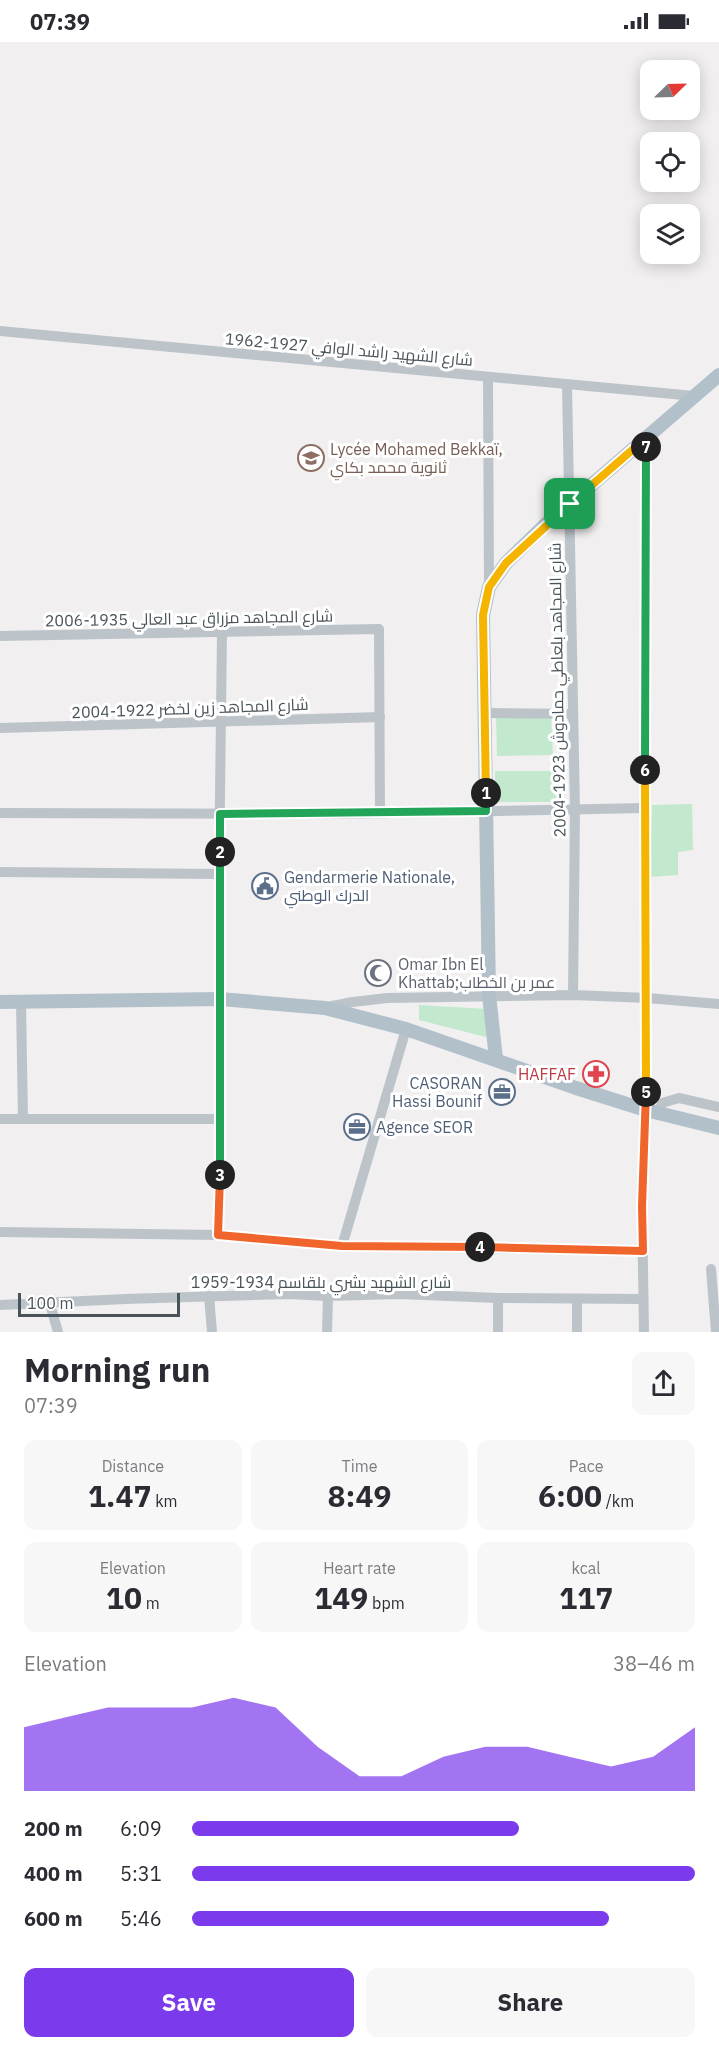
<!DOCTYPE html>
<html lang="en">
<head>
<meta charset="utf-8">
<style>
  body { margin:0; font-family:"IBM Plex Sans",Cairo,sans-serif; background:#f7f7f7; color:#2b2b33; height:100vh; display:flex; flex-direction:column; font-size:22px; white-space:nowrap }
  * { box-sizing:border-box; margin:0 }
  p { font-size:20px; color:#7c7c81 }
  .icon { flex:none; width:33px; height:33px; fill:none; stroke:currentColor; stroke-width:2; stroke-linecap:round; stroke-linejoin:round }
  .map { position:relative; height:1290px; overflow:hidden }
  .details { display:flex; flex-direction:column; background:#fff; flex:1 }
  .details>* { flex:none }
  .needle { width:39px; rotate:67deg }
  .tools { position:absolute; left:640px; top:18px; display:grid; gap:12px }
  .tools a { display:grid; place-items:center; width:60px; height:60px; border-radius:12px; background:#fff; box-shadow:0 3px 15px #0003; font-size:30px }
  .scale { position:absolute; left:18px; bottom:15px; width:162px; box-sizing:border-box; padding-left:6px; border:3px solid #49535a; border-top:0; font-size:16px; line-height:21px; white-space:nowrap; color:#49535a; -webkit-text-stroke:4px #fff; paint-order:stroke }
  .pin { position:absolute; display:grid; place-items:center; width:51px; height:51px; color:#fff; margin:-26px; border-radius:12px; box-shadow:0 3px 9px #0006 }
  .km { position:absolute; width:30px; height:30px; margin:-15px; border-radius:50%; background:#222; color:#fff; font-size:16px; line-height:30px; text-align:center }
  .round { display:grid; place-items:center; flex:none; width:63px; height:63px; border-radius:12px; background:#f7f7f7 }
  .summary { display:flex; align-items:center; justify-content:space-between; height:102px; padding:0 24px }
  h1 { font-size:33px; font-weight:700; line-height:45px }
  .metrics { display:grid; grid-template-columns:repeat(3,1fr); gap:9px; height:102px; padding:6px 24px }
  .metrics div { display:grid; align-content:center; border-radius:12px; background:#f7f7f7; text-align:center }
  .metrics b { font-size:30px; font-weight:700 }
  .metrics small { font-size:16px; font-weight:400 }
  .metrics p { font-size:16px }
  .chart { height:168px; padding:12px 24px }
  .chart p { display:flex; justify-content:space-between }
  .chart svg { width:100%; height:108px; margin-top:6px; fill:#7c3aed; opacity:.7 }
  .button { display:flex; gap:12px; margin-top:auto; padding:12px 24px }
  .button a { flex:1; height:69px; border-radius:12px; background:#7c3aed; color:#fff; font-size:24px; font-weight:700; line-height:69px; text-align:center }
  .button a+a { background:#f7f7f7; color:#2b2b33 }
  ul { padding:0 24px; list-style:none; font-size:20px }
  li { display:grid; grid-template-columns:96px 72px 1fr; align-items:center; height:45px }
  li i { height:15px; border-radius:8px; background:#7c3aed }
  .status { display:flex; justify-content:space-between; align-items:center; height:42px; padding:0 30px; background:#fff; direction:ltr }
  .status svg { height:16px; fill:currentColor }
  .map>svg:first-child { display:block }
</style>
</head>
<body>
<div class="status"><b>07:39</b><svg viewBox="0 0 49 12"><path d="M0 12V9h3v3zM5 12V6h3v6zM10 12V3h3v9zM15 12V0h3v12zM26 1h20v11H26zM47 4h2v5h-2z"/></svg></div>
<div class="map">
<svg width="719" height="1290" viewBox="0 0 719 1290">
  <rect width="100%" height="100%" fill="#f1efef"/>
  <!-- green -->
  <g fill="#c2e9ce">
    <path d="M551,674l2,39 -56,1 -1,-39z"/>
    <path d="M495,729h62l1,31h-63z"/>
    <path d="M692,762l1,46 -15,2v23l-28,2 2,-72z"/>
    <path d="M419,963l68,4 -1,28 -67,-17z"/>
  </g>
  <g fill="none" stroke-linecap="round" stroke-linejoin="round">
    <!-- minor -->
    <g stroke="#bcc4ca" stroke-width="10">
      <path d="M0,289l694,65"/>
      <path d="M488,335l1,210"/>
      <path d="M567,343l8,425 -2,185"/>
      <path d="M0,594l379,-7 1,184"/>
      <path d="M485,671l87,1"/>
      <path d="M0,686l380,-11"/>
      <path d="M0,771l343,1 302,-6"/>
      <path d="M0,830l219,2"/>
      <path d="M21,960l2,117"/>
      <path d="M327,965l26,-5 34,-4 186,-3 74,3 72,6"/>
      <path d="M659,1071l3,-10 17,-5 40,9"/>
      <path d="M0,1077h219"/>
      <path d="M0,1190l218,3 124,11 301,5"/>
      <path d="M218,1193l2,-55 -1,-306 3,-241"/>
      <path d="M342,1204l64,-217"/>
      <path d="M711,1227l5,63"/>
      <path d="M209,1254l3,36"/>
      <path d="M50,1262l8,28"/>
      <path d="M0,1263l125,-6 163,-5 40,2 71,-2 99,4 145,1"/>
      <path d="M327,1290l1,-36"/>
      <path d="M498,1290v-34"/>
      <path d="M577,1290v-32"/>
      <path d="M644,1290l-2,-126 4,-96v-672"/>
    </g>
    <!-- major -->
    <g stroke="#b2c0ca" stroke-width="14">
      <path d="M0,960l220,-3 105,9 81,21 170,59 70,22 73,18"/>
      <path d="M496,1017l-7,-64 -6,-380 6,-28 17,-24 39,-38 174,-150"/>
    </g>
  </g>
  <g fill="none" stroke-linecap="round" stroke-linejoin="round">
    <defs>
      <path id="split-1" d="M486,751l-3,-178 6,-28 17,-24 64,-59"/>
      <path id="split-2" d="M220,810v-38l266,-3v-18"/>
      <path id="split-3" d="M220,810v323"/>
      <path id="split-4" d="M220,1133l-2,60 124,11 138,1"/>
      <path id="split-5" d="M480,1205l163,4 -1,-45 4,-114"/>
      <path id="split-6" d="M645,728l1,322"/>
      <path id="split-7" d="M645,728l1,-323"/>
      <path id="split-8" d="M570,462l76,-66v9"/>
    </defs>
    <!-- split-1 casing -->
    <use href="#split-1" stroke="#fff" stroke-width="12"/>
    <!-- split-2 casing -->
    <use href="#split-2" stroke="#fff" stroke-width="12"/>
    <!-- split-3 casing -->
    <use href="#split-3" stroke="#fff" stroke-width="12"/>
    <!-- split-4 casing -->
    <use href="#split-4" stroke="#fff" stroke-width="12"/>
    <!-- split-5 casing -->
    <use href="#split-5" stroke="#fff" stroke-width="12"/>
    <!-- split-6 casing -->
    <use href="#split-6" stroke="#fff" stroke-width="12"/>
    <!-- split-7 casing -->
    <use href="#split-7" stroke="#fff" stroke-width="12"/>
    <!-- split-8 casing -->
    <use href="#split-8" stroke="#fff" stroke-width="12"/>
    <!-- split-1 -->
    <use href="#split-1" stroke="#f5b400" stroke-width="8"/>
    <!-- split-2 -->
    <use href="#split-2" stroke="#22a559" stroke-width="8"/>
    <!-- split-3 -->
    <use href="#split-3" stroke="#22a559" stroke-width="8"/>
    <!-- split-4 -->
    <use href="#split-4" stroke="#f0652b" stroke-width="8"/>
    <!-- split-5 -->
    <use href="#split-5" stroke="#f0652b" stroke-width="8"/>
    <!-- split-6 -->
    <use href="#split-6" stroke="#f5b400" stroke-width="8"/>
    <!-- split-7 -->
    <use href="#split-7" stroke="#22a559" stroke-width="8"/>
    <!-- split-8 -->
    <use href="#split-8" stroke="#f5b400" stroke-width="8"/>
  </g>
  <!-- icons -->
  <defs>
    <symbol id="school-ring" viewBox="-11 -11 22 22"><circle r="9.5" fill="#fff" stroke="#8d6e63" stroke-width="1.5"/><path d="M0-5L7-2L0 1L-7-2ZM-4 1L0 2.5L4 1V4Q0 6-4 4Z" fill="#8d6e63"/></symbol>
    <symbol id="civic-ring" viewBox="-11 -11 22 22"><circle r="9.5" fill="#fff" stroke="#5c6f8a" stroke-width="1.5"/><path d="M-.6-6.5H3V-4.5H.6V-3L4-1V1h2V6H-6V1h2V-1L-.6-3ZM-1.2 2.5V6h2.4V2.5Z" fill="#5c6f8a"/></symbol>
    <symbol id="mosque-ring" viewBox="-11 -11 22 22"><circle r="9.5" fill="#fff" stroke="#6b7280" stroke-width="1.5"/><path d="M3.5-4.9A6 6 0 1 0 3.5 4.9A5 5 0 1 1 3.5-4.9Z" fill="#6b7280"/></symbol>
    <symbol id="pharmacy-ring" viewBox="-11 -11 22 22"><circle r="9.5" fill="#fff" stroke="#e0444e" stroke-width="1.5"/><path d="M-2-6h4v4h4v4h-4v4h-4v-4h-4v-4h4Z" fill="#e0444e"/></symbol>
    <symbol id="office-ring" viewBox="-11 -11 22 22"><circle r="9.5" fill="#fff" stroke="#5c6f8a" stroke-width="1.5"/><path d="M-6-3h4V-5.5h4V-3h4V5H-6ZM-1-4.5V-3h2v-1.5ZM-6 0V1H6V0Z" fill="#5c6f8a"/></symbol>
  </defs>
  <g fill-rule="evenodd">
    <use href="#school-ring" x="296" y="401" width="30" height="30"/>
    <use href="#civic-ring" x="250" y="829" width="30" height="30"/>
    <use href="#mosque-ring" x="363" y="916" width="30" height="30"/>
    <use href="#pharmacy-ring" x="581" y="1017" width="30" height="30"/>
    <use href="#office-ring" x="487" y="1035" width="30" height="30"/>
    <use href="#office-ring" x="342" y="1070" width="30" height="30"/>
  </g>
  <g text-anchor="middle" stroke-width="6" stroke-linejoin="round" paint-order="stroke">
    <!-- street labels -->
    <g font-size="16" fill="#49535a" stroke="#fff">
      <text transform="translate(349 307) rotate(5)" y="6">شارع الشهيد راشد الوافي 1927-1962</text>
      <text transform="translate(189 576) rotate(-1)" y="6">شارع المجاهد مزراق عبد العالي 1935-2006</text>
      <text transform="translate(557 648) rotate(-91)" y="6">شارع المجاهد بلعاطي حمادوش 1923-2004</text>
      <text transform="translate(190 666) rotate(-2)" y="6">شارع المجاهد زين لخضر 1922-2004</text>
      <text x="321" y="1246">شارع الشهيد بشري بلقاسم 1934-1959</text>
    </g>
    <!-- education labels -->
    <g font-size="16" fill="#785e54" stroke="#fff" text-anchor="start">
      <text x="330" y="413">Lycée Mohamed Bekkaï,<tspan x="330" dy="18">ثانوية محمد بكاي</tspan></text>
    </g>
    <!-- service labels -->
    <g font-size="16" fill="#4e5e75" stroke="#fff" text-anchor="start">
      <text x="284" y="841">Gendarmerie Nationale,<tspan x="284" dy="18">الدرك الوطني</tspan></text>
      <text x="482" y="1047" text-anchor="end">CASORAN<tspan x="482" dy="18">Hassi Bounif</tspan></text>
      <text x="376" y="1091">Agence SEOR</text>
    </g>
    <!-- worship labels -->
    <g font-size="16" fill="#5b616d" stroke="#fff" text-anchor="start">
      <text x="398" y="928">Omar Ibn El<tspan x="398" dy="18">Khattab;عمر بن الخطاب</tspan></text>
    </g>
    <!-- health labels -->
    <g font-size="16" fill="#be3a42" stroke="#fff" text-anchor="end">
      <text x="576" y="1038">HAFFAF</text>
    </g>
  </g>
</svg>
<div class="tools">
<a><svg class="needle" viewBox="-14 -14 28 28"><path d="M0-13l5 13h-10z" fill="#e53935"/><path d="M0 13l5-13h-10z" fill="#7c7c81"/></svg></a>
<a><svg class="icon" aria-label="locate" viewBox="0 0 24 24"><circle cx="12" cy="12" r="6"/><path d="M12 2v4M12 18v4M2 12h4M18 12h4"/></svg></a>
<a><svg class="icon" aria-label="layers" viewBox="0 0 24 24"><path d="M12 4l9 5-9 5-9-5zM3 14l9 5 9-5"/></svg></a>
</div>
<div class="scale">100 m</div>
<div class="pin" style="left:570px;top:462px;background:#1e9e55"><svg class="icon" aria-label="arrive" viewBox="0 0 24 24"><path d="M6 21V4h12l-3 4 3 4H6"/></svg></div>
<b class="km" style="left:486px;top:751px">1</b>
<b class="km" style="left:220px;top:810px">2</b>
<b class="km" style="left:220px;top:1133px">3</b>
<b class="km" style="left:480px;top:1205px">4</b>
<b class="km" style="left:646px;top:1050px">5</b>
<b class="km" style="left:645px;top:728px">6</b>
<b class="km" style="left:646px;top:405px">7</b>
</div>
<section class="details">
<div class="summary"><div><h1>Morning run</h1><p>07:39</p></div><a class="round"><svg class="icon" aria-label="share" viewBox="0 0 24 24"><path d="M12 15V3M7 8l5-5 5 5M5 13v7h14v-7"/></svg></a></div>
<div class="metrics">
<div><p>Distance</p><b>1.47<small> km</small></b></div>
<div><p>Time</p><b>8:49</b></div>
<div><p>Pace</p><b>6:00<small> /km</small></b></div>
</div>
<div class="metrics">
<div><p>Elevation</p><b>10<small> m</small></b></div>
<div><p>Heart rate</p><b>149<small> bpm</small></b></div>
<div><p>kcal</p><b>117</b></div>
</div>
<div class="chart"><p><span>Elevation</span>38–46 m</p>
<svg viewBox="0 0 160 44" preserveAspectRatio="none"><path d="M0 44V18L10 14L20 10L30 10L40 10L50 6L60 10L70 26L80 38L90 38L100 30L110 26L120 26L130 30L140 34L150 30L160 18V44z"/></svg>
</div>
<ul>
<li><b>200 m</b>6:09<i style="width:65%"></i></li>
<li><b>400 m</b>5:31<i style="width:100%"></i></li>
<li><b>600 m</b>5:46<i style="width:83%"></i></li>
</ul>
<div class="button"><a>Save</a><a>Share</a></div>
</section>
</body>
</html>
